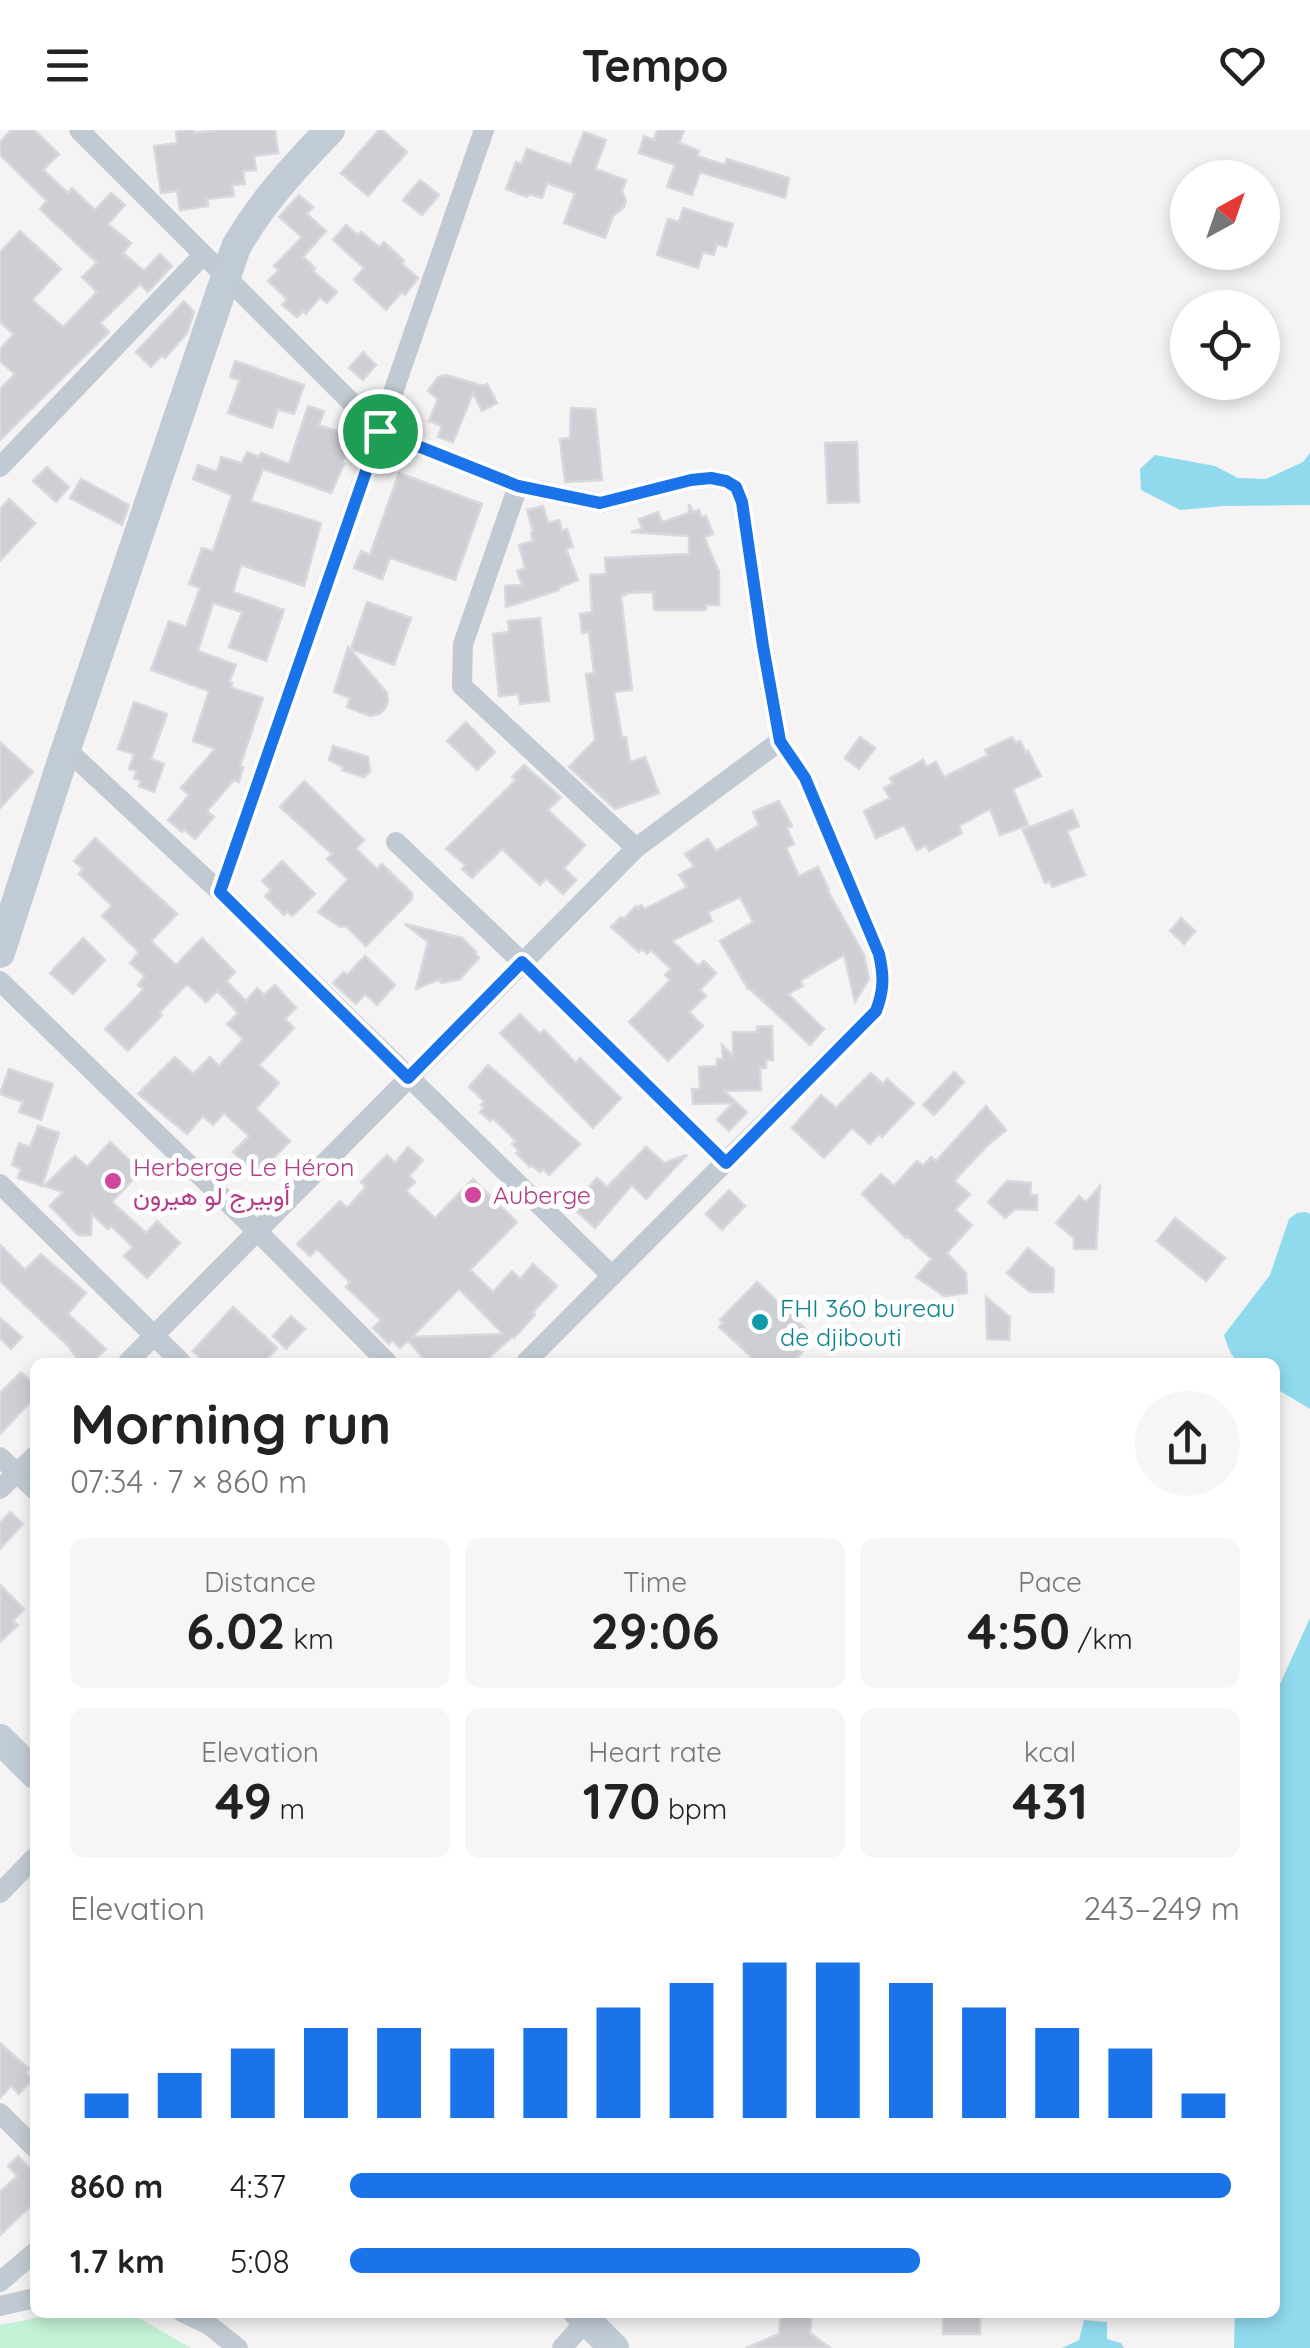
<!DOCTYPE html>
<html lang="en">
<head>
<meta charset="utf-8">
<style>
  body { margin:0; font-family:Quicksand,Vazirmatn,sans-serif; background:#f6f6f6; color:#222; height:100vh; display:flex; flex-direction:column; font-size:38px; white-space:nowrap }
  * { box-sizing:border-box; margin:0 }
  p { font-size:32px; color:#767676 }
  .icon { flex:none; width:55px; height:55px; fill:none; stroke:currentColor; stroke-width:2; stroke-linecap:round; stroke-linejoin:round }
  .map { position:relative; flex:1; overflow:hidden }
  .drawer { position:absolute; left:30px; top:1228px; width:1250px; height:960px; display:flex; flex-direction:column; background:#fff; border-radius:15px; box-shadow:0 5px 15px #0003 }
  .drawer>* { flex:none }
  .needle { width:65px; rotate:40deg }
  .tools { position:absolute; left:1170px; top:30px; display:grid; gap:20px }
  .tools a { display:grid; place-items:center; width:110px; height:110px; border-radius:50%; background:#fff; box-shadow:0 5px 15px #0003; font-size:50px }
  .pin { position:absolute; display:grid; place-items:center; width:85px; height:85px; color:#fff; margin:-42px; border:5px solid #fff; border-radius:50%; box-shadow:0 2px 10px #0007 }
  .round { display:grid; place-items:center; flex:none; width:105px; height:105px; border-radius:52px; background:#f6f6f6 }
  .head { display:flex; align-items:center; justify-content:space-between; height:170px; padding:0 40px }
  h1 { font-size:55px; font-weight:800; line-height:75px }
  .figures { display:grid; grid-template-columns:repeat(3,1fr); gap:15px; height:170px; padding:10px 40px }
  .figures div { display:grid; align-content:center; border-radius:15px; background:#f6f6f6; text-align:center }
  .figures b { font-size:50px; font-weight:800 }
  .figures small { font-size:28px; font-weight:400 }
  .figures p { font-size:28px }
  .chart { height:280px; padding:20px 40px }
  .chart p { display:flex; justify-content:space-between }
  .chart svg { width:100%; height:180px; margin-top:10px; stroke:#1a73e8; stroke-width:6 }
  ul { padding:0 40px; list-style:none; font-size:32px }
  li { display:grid; grid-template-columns:160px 120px 1fr; align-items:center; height:75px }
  li i { height:25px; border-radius:12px; background:#1a73e8 }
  header { display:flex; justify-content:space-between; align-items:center; height:130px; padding:0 40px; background:#fff; font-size:45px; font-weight:800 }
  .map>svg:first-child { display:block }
</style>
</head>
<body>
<header><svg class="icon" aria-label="menu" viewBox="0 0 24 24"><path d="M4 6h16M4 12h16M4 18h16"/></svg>Tempo<svg class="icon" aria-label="heart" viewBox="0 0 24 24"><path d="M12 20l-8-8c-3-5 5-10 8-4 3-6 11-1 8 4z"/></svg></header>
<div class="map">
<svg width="1310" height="2218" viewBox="0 0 1310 2218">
  <rect width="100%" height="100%" fill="#f5f3f3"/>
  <!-- green -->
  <path fill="#c3f1d5" d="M63,2183l74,4 54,31h-191v-23z"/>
  <!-- water -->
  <g fill="#90daee">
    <path d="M1310,323v52l-86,1 -44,4 -39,-20 -1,-21 15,-14 60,11 23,12 28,1 37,-17z"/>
    <path d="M1305,1082l5,2v195l-35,-21v-26c-34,0 -40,9 -51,-27l46,-60 19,-56 8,-6z"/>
    <path d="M1310,1488v730h-76l1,-35 40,-1v-617z"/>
    <path d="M1084,2190l23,2v17l14,4 3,5h-62l17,-8z"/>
  </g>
  <!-- building -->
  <g fill="#cdcfd5" stroke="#d7d9de" stroke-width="2.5" fill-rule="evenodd">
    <path d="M11,0h23l25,24 -16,16 25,23 4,-5 23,22 16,-17 14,12 -17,19 23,19 -8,10 21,18 16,-17 12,12 -24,26 -8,-8 -40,39 9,9 -109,108v-51l15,-15 -15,-13v-12l14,-15 -14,-12v-70l20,-21 41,38 -29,31 31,27 34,-35 -15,-15 15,-14 -57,-54 7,-8 -47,-46v-13z"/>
    <path d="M187,0h7v3l26,-3h55l3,23 -24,3 2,14 -13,1 2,13 -13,1 2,11 -27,3 1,7 -28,4 -3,-19 -16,2 -7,-47 23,-3 -1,-11z"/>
    <path d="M379,0h3l25,22 -39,44 -27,-23z"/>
    <path d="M657,0h27l-5,13 20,8 -2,5 28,9 2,-6 62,19 -4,20 -85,-26 -8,23 -25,-8 8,-22 -36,-12 5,-17 10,4z"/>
    <path d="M584,2l22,8 -11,29 31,11 -4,11 4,10 -2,6 -11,9 -8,22 -41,-15 11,-30 -28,-10 -5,15 -13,-4 -2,3 -21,-8 10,-27 5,2 6,-15 44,16z"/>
    <path d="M420,50l19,15 -17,20 -19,-15z"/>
    <path d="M299,65l14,12 -6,7 19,17 -23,26 12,11 -2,3 24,21 -10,11 -7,-6 -14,17 -3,-3 -6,6 -15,-12 5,-6 -19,-18 11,-11 -5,-4 28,-29 -23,-20z"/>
    <path d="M683,78l50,16 -7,23 -9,-3 -3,11 -11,-3 -5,16 -41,-13 11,-36 11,3z"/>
    <path d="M346,95l12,10 3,-3 18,15 5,-5 20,19 -2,3 16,14 -13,17 -3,-3 -16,18 -32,-30 10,-12 -31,-28z"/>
    <path d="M184,171l10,11 -7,21 -22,25 -3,-3 -11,12 -15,-15z"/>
    <path d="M363,222l13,13 -13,15 -14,-12z"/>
    <path d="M235,231l69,24 -10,29 -16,-5 -6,19 -44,-15 12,-33 -10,-3z"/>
    <path d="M446,245l37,11 4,-2 10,19 -15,8 -9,-18 -20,49 -15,-5 4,-11 -13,-5 9,-22 -10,-8 10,-14z"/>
    <path d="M308,276l16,5 -5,14 27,9 -3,10 5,1 -6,18 2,1 -13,29 -68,-24 -7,18 -5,14 70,22 -17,63 -63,-21 -8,27 51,18 -18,51 -37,-14 13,-35 -29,-9 -15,48 38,14 -7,17 3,1 -1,5 32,10 -23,68 3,1 -4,15 -5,-2 -27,31 7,6 -19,22 -11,-10 -2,3 -14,-12 21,-25 -8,-7 34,-39 -22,-8 16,-50 -58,-21 18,-49 17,6 14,-39 -11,-4 13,-36 11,3 19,-56 -39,-16 5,-14 19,7 4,-15 21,6 5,-11 12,5 2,-4 28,11z"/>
    <path d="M571,278l24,1 7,71 -37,2 -5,-43 10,-1z"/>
    <path d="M857,312l2,60 -31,1 -3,-60z"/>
    <path d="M47,337l22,20 -13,15 -23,-21z"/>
    <path d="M399,343l83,31 -27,76 -65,-22 -8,21 -28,-11 7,-17 9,4z"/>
    <path d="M81,349l48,26 -7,20 -52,-27z"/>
    <path d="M9,369l26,24 -35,38v-52z"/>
    <path d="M689,374l4,8 6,-2 2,7 5,-1 7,18 -9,3 15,35v33h-13v5h-52l-1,-18 -27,1v2l-5,1 11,94 -18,2 8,45h4l4,25 15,-5 14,36 -44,16 -46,-42 26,-27 -9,-66 8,-1 -5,-41 -7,1 -2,-19 12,-2 -2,-37 16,-1 -1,-16 84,-4v-18l-58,-4 11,-3 -3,-10 19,-7 4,10 27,-9z"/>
    <path d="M543,376l5,17 11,-3 3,11 5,-2 6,18 -7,2 12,31 -20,8 1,2 -53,17 -1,-21 17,-1 -5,-14 8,-3 -6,-23 14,-4 -2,-8 2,-1 -6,-22z"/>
    <path d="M367,472l44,16 -17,47 -43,-16z"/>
    <path d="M540,488l9,83 -29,3 -2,-10 -19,2 -6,-62 16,-2 -1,-11z"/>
    <path d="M348,517l39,46 1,8 -3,8 -6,5 -9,2 -23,-9 3,-9 -16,-6z"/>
    <path d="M134,572l33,12 -16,45 13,5 -10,28 -15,-6 2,-5 -7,-3 3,-7 -8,-2 5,-15 -16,-5z"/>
    <path d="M466,592l29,30 -18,18 -30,-29z"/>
    <path d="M860,607l15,11 -16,21 -14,-11z"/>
    <path d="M1012,607l4,6 4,-2 6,12 2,-2 13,25 -28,13 15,36 -28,10 -10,-26 -31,17 3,7 -33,18 -3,-6 -9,5 -13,-25 -28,13 -12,-27 26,-13 -6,-10 9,-5 -3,-5 33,-18 3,7 10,-5 8,15 44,-22 -3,-5z"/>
    <path d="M0,612l33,30 -33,36z"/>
    <path d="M333,616l35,11 2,15 -6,5 -22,-7 1,-3 -14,-7z"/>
    <path d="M524,635l37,32 -13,13 37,35 -21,23 12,12 -13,14 -17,-16 -6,7 -38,-36 -30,29 -10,-9 3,-4 -19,-16 70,-69 -4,-3z"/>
    <path d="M304,651l60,59 -8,9 21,20 5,-5 30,29v6l-46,47 -20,-20 -6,1 -22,-15 30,-33 -21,-20 5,-5 -52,-47z"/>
    <path d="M779,671l13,25 -5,2 7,16 -8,4 13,28 19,-9 11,23 -1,1 36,64 5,24 -14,23 -11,-47 -44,26 3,5 -15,8 36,35 -14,16 -61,-57 -1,1 -28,-48 33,-19 -13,-25 -32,15 4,9 -40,20 26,25 6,-5 12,12 -16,17 6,6 -17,16 14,14 -35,35 -39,-39 41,-42 -5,-5 6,-6 -20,-19 -4,4 -5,-5 -3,3 -28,-25 10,-10 3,2 12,-13 2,2 3,-3 4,4 42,-22 -8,-12 15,-9 -9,-12 23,-15 8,12 43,-26 -6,-13z"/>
    <path d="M1072,680l7,16 -12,5 18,44 -33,12 -2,-6 -5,2 -22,-53z"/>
    <path d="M95,708l82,76 -26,27 25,24 26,-27 33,34 -9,9 20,20 11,-13 7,7 11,-10 21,23 -11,11 9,9 -35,37 20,18 -23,26 34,32 -33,34 -24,-23 16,-16 -25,-23 -11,12 -10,-9 -16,18 -49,-40 37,-37 18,17 17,-17 9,9 24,-27 -16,-15 11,-11 -21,-22 -11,11 -19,-18 -28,29 3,2 -34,36 -23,-22 39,-40 -6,-4 7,-9 -15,-13 9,-11 -37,-36 10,-10 -33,-32 4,-5 -9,-8z"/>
    <path d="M282,731l33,33 -23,22 -5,-4 -3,3 -19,-19 6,-6 -9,-9z"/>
    <path d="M1181,788l14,13 -11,13 -14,-13z"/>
    <path d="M405,794l57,14 14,14 -1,1 4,5 -19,21 -19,4 -1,-4 -24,10 12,-47z"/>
    <path d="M83,808l22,22 -32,34 -23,-21z"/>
    <path d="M365,826l30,29 -18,20 -12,-11 -9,10 -23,-21 11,-11 3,3z"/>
    <path d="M520,884l20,20 4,-4 32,33 4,-5 41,40 -28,30 -93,-95z"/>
    <path d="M772,896l1,34h-7v8h-6l1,22 -37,1 23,21 -18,19 -12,-11 16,-17 -40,1 -1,-15h8l-1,-22 18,-1v-7h6l-1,-14 11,11v-24h24v-5z"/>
    <path d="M488,935l92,79 -31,31 -6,-6 -3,3 -8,-7 -2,2 -14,-14 3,-2 -7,-7 4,-3 -23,-23 -3,3 -10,-9 4,-5 -3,-2 3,-4 -15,-14z"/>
    <path d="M9,939l44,15 -12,36 -22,-8 4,-10 -23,-8z"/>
    <path d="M954,942l10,10 -30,33 -11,-10z"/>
    <path d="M871,943l12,11 4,-5 27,24 -32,34 -3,-3 -9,10 -18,-16 -28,30 -32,-30 29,-33 15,13z"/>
    <path d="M986,976l20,24 -18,15 -34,36 16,13 -15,16 17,15 -25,28 19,20 1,20 -23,3 -28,-19 16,-18 -25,-23 -1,2 -44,-44 19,-20 13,12 23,-25 6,5 8,-9 5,4z"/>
    <path d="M38,996l21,7 -17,53 -24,-8 3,-9 -9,-4 7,-22 11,4z"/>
    <path d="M110,1012l31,29 -29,31 34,31 11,-12 23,22 -33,35 -23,-22 9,-9 -22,-21 -3,3 -16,-15 -1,21h-13l-28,-29 13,-14 -19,-6 31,-30 12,11z"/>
    <path d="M408,1017l15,13 -14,16 6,6 -9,9 29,27 38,-39 44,43 -47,48 23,22 19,-21 8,8 13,-15 24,22 -24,26 2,3 -21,23 -2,-1 -28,25h-57l-19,-21 -8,7 -8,-8 -3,4 -16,-16 8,-8 -35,-33 4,-5 -33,-33 -7,7 -13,-12 43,-43 7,7 19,-21 -5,-5 26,-27 8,8zM459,1159l44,45 -91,3 1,-1z"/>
    <path d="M646,1017l18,16 23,-8 -41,44 -14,-14 -37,43 -23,-21 25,-29 10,9z"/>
    <path d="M1007,1051l24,2 -1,12h7v15l-22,-1 -10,9 -17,-16z"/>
    <path d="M1100,1056l-4,63h-22v-11l-18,-15 23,-27 7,6z"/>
    <path d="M729,1060l16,16 -23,24 -16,-16z"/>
    <path d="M1175,1088l50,40 -19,23 -49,-40z"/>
    <path d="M0,1115l25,25 16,-16 45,39 -18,21 38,35 -14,13h-12l-12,-16 -68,-65z"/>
    <path d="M1028,1118l26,22 -1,22h-23l-23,-19z"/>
    <path d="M757,1152l58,56 -22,24h-36l-38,-35 4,-4 -3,-3z"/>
    <path d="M986,1167l24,20 -1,23 -22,-1z"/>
    <path d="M233,1177l44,41 -13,14h-59l-12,-11z"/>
    <path d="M291,1186l14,13 -19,20 -13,-13z"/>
    <path d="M0,1188l22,19 -11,12 -11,-11z"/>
    <path d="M21,1242l14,13v12l-35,37v-41z"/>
    <path d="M10,1382l13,12 -23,25v-26z"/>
    <path d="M0,1455l24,24 -11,12 5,4 -18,17z"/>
    <path d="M0,1913l29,26 -3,4 6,6 -13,15 -8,-8 -11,12z"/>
    <path d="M18,2026l17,18v28l-35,33v-43l17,-16 -9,-10z"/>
    <path d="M781,2182h31l-2,21 20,15h-84l33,-14z"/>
    <rect x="943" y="2182" width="37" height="22"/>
  </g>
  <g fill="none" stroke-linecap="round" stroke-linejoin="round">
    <!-- street -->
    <g stroke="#c1cad2" stroke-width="20">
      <path d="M79,0l301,301 138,55 83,17 90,-23 20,-2 15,3 10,6 6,15 21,144 17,95 25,37 74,176c5,22 5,36 -3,57l-350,351"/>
      <path d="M0,337l203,-212"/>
      <path d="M66,619l154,143 392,384"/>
      <path d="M396,712l126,120 204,201"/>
      <path d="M636,718l144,-107"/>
      <path d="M220,762l264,-762"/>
      <path d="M0,851l257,250 130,131"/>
      <path d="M0,1054l181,178"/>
      <path d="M128,1232l508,-514 -174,-162 1,-42 55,-158"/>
      <path d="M0,1327l35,33"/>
      <path d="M0,1359l35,-33"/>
      <path d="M0,1763l35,-36"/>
      <path d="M0,1983l35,35"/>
      <path d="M0,2152l35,-30"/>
      <path d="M0,2176l35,-8"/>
      <path d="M182,2182l27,13 29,23"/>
      <path d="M562,2218l24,-27 11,-7"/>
    </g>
    <!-- secondary -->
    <g stroke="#c1cbd6" stroke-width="30">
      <path d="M0,823l66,-204 170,-502c25,-44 59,-81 94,-117"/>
      <path d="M0,1609l35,35"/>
      <path d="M578,2182l36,36"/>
    </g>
  </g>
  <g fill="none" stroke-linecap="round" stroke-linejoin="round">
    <defs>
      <path id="route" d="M380,301l138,55 82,17 91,-23 20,-2 15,3 10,6 6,15 21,144 17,95 25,37 74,176c5,22 5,36 -3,57l-150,152 -204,-201 -114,116 -188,-186z"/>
    </defs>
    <!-- route casing -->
    <use href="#route" stroke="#fff" stroke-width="20"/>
    <!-- route -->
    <use href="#route" stroke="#1a73e8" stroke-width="12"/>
  </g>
  <!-- markers -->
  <g fill="#d1479c" stroke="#fff" stroke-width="4">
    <circle cx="113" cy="1051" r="10"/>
    <circle cx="473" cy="1065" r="10"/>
  </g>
  <circle fill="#0f9aa8" stroke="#fff" stroke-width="4" cx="760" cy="1192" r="10"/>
  <g text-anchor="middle" stroke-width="10" stroke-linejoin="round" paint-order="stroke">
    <!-- hotel labels -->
    <g font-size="25" fill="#b23c85" stroke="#fff" text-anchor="start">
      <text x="133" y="1046">Herberge Le Héron<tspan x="133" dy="29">أوبيرج لو هيرون</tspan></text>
      <text x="493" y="1074">Auberge</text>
    </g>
    <!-- culture labels -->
    <g font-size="25" fill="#0d838f" stroke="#fff" text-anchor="start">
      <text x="780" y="1187">FHI 360 bureau<tspan x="780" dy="29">de djibouti</tspan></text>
    </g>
  </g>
</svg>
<div class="tools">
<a><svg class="needle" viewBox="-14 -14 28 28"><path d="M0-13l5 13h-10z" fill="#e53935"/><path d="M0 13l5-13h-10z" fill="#767676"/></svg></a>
<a><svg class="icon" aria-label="locate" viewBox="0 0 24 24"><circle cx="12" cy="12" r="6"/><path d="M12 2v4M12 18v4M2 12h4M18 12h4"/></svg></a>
</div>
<div class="pin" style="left:380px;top:301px;background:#1e9e55"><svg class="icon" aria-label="arrive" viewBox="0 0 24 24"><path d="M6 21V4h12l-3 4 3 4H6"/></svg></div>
<section class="drawer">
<div class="head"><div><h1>Morning run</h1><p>07:34 · 7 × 860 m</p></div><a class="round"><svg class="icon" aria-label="share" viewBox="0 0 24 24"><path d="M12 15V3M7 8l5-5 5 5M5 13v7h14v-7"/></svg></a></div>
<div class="figures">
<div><p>Distance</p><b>6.02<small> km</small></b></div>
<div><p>Time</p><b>29:06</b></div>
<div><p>Pace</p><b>4:50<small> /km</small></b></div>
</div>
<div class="figures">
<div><p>Elevation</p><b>49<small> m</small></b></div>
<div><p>Heart rate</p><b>170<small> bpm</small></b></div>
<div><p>kcal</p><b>431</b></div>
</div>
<div class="chart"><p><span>Elevation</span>243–249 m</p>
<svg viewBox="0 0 160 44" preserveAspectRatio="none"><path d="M5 44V38M15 44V33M25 44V27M35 44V22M45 44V22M55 44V27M65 44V22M75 44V17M85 44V11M95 44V6M105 44V6M115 44V11M125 44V17M135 44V22M145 44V27M155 44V38"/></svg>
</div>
<ul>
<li><b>860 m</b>4:37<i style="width:99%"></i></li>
<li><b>1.7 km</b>5:08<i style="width:64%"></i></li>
</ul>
</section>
</div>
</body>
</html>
